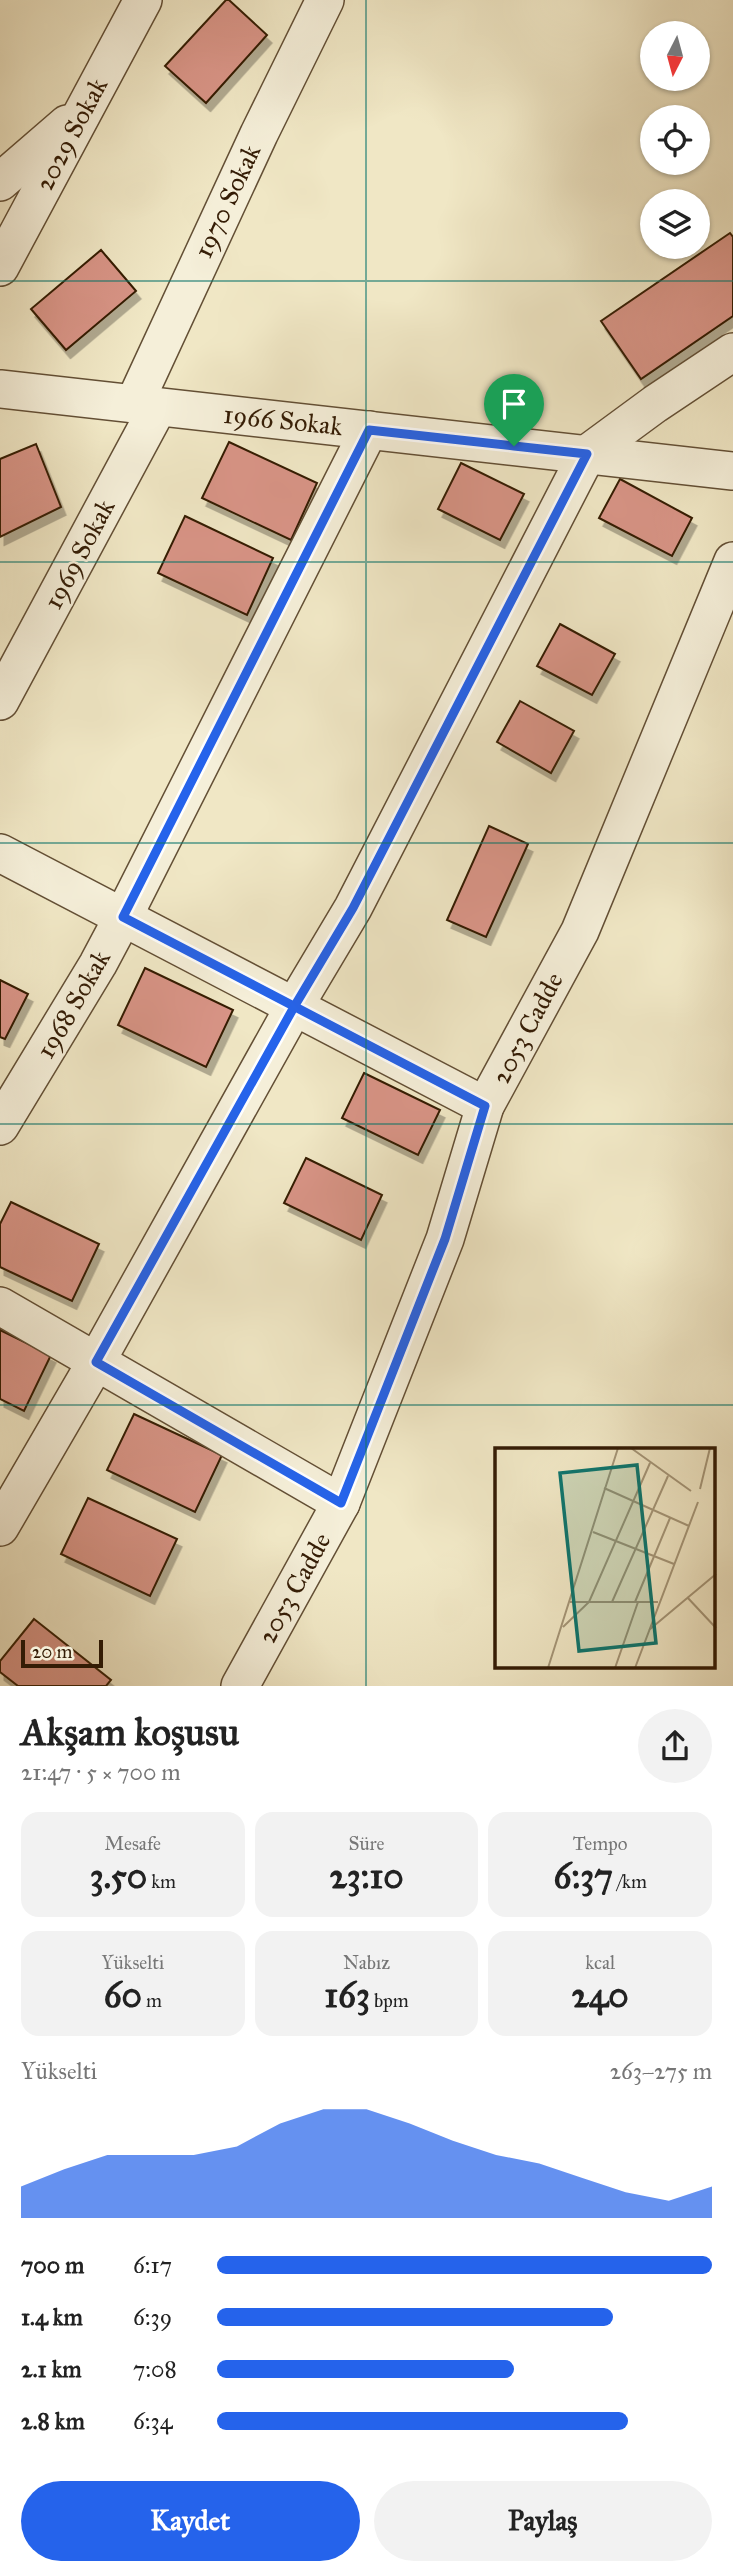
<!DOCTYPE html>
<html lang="tr">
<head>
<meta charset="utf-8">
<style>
  body { margin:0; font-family:"IM FELL Great Primer",serif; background:#f2f2f2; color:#222; height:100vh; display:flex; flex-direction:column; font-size:26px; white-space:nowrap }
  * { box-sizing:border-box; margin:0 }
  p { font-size:23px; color:#767676 }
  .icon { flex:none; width:38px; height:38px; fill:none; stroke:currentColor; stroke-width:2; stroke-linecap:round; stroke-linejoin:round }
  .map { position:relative; height:1686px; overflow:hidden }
  .sheet { display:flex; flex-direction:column; background:#fff; flex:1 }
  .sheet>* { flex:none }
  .needle { width:46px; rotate:186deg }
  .tools { position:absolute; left:640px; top:21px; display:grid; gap:14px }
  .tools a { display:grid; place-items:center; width:70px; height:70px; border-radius:50%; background:#fff; box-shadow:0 2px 5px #0004; font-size:35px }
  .scale { position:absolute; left:21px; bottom:18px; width:82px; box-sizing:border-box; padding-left:7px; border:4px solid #341c05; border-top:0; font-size:19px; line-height:24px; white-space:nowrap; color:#341c05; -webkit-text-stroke:5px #f5efd9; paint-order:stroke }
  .pin { position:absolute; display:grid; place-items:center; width:60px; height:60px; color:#fff; margin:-72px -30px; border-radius:50% 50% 50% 0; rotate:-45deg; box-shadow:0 0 7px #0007 }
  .pin .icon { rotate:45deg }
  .round { display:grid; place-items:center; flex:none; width:74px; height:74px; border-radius:37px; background:#f2f2f2 }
  .headline { display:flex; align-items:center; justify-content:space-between; height:119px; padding:0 21px }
  h1 { font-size:38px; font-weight:800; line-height:52px }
  .metrics { display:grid; grid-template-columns:repeat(3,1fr); gap:10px; height:119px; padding:7px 21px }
  .metrics div { display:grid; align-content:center; border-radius:18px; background:#f2f2f2; text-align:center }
  .metrics b { font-size:35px; font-weight:800 }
  .metrics small { font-size:19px; font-weight:400 }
  .metrics p { font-size:19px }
  .chart { height:196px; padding:14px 21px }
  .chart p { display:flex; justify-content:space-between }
  .chart svg { width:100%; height:126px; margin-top:7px; fill:#2563eb; opacity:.7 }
  .primary-button { display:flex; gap:14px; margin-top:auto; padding:14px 21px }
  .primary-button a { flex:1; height:80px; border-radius:42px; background:#2563eb; color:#fff; font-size:28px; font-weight:800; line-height:80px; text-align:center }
  .primary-button a+a { background:#f2f2f2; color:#222 }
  ul { padding:0 21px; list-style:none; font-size:23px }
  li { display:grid; grid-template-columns:112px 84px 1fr; align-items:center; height:52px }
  li i { height:18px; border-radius:9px; background:#2563eb }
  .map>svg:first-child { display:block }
</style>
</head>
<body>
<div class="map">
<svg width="733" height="1686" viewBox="0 0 733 1686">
  <defs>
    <filter id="shadow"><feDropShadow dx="4.5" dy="8" stdDeviation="0" flood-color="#0004"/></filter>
  </defs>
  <rect width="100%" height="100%" fill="#f0e7c5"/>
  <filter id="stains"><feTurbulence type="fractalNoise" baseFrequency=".00286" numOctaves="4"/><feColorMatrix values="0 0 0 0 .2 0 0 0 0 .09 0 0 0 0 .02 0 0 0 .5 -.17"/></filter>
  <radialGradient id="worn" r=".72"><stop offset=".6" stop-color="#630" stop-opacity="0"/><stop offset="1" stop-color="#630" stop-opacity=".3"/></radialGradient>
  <!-- building -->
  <g fill="#d89486" stroke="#341c05" stroke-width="2" filter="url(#shadow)">
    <path d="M226,0h3l38,35 -61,68 -41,-37z"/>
    <path d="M730,233l3,4v79l-92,63 -40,-58z"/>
    <path d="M101,250l35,41 -70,59 -35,-41z"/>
    <path d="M229,442l88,41 -26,57 -89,-42z"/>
    <path d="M36,444l25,63 -61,30v-78z"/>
    <path d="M461,463l63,31 -24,46 -62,-31z"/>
    <path d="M620,479l72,39 -20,38 -73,-38z"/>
    <path d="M185,516l88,42 -26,57 -89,-42z"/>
    <path d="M560,624l55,30 -23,41 -55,-29z"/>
    <path d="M520,701l54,30 -23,42 -54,-31z"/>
    <path d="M489,826l39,18 -42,93 -39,-17z"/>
    <path d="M145,968l88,42 -27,57 -88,-42z"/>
    <path d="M0,980l28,14 -23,45 -5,-2z"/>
    <path d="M364,1073l76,37 -22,45 -76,-37z"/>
    <path d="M306,1158l76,37 -21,45 -77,-37z"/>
    <path d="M11,1202l88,42 -27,57 -72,-34v-43z"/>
    <path d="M0,1330l51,25 -27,56 -24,-12z"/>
    <path d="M134,1414l88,41 -27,57 -88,-42z"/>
    <path d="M88,1498l89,41 -27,57 -89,-42z"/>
    <path d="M34,1619l77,61 -5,6h-88l-18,-14v-11z"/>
  </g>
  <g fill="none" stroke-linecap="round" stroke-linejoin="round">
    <defs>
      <g id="minor">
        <path d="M0,182l67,-58"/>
        <path d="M0,267l143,-267"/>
        <path d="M0,389l733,82"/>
        <path d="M134,404l125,-270 66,-134"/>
        <path d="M0,701l158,-294"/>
        <path d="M0,853l485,253"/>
        <path d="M0,1126l98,-162 25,-47 246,-487"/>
        <path d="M0,1306l341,197"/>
        <path d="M0,1527l96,-165 198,-355 59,-99 234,-454 68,-50 78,-52"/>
        <path d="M240,1686l101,-183 104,-264 40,-133 95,-175 153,-370"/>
      </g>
    </defs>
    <!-- minor casing -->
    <use href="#minor" stroke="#634f35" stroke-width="40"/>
    <!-- minor -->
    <use href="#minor" stroke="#f5efd9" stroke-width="37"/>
  </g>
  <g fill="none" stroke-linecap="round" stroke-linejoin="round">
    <defs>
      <path id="route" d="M514,446l-145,-16 -246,487 362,189 -40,133 -104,264 -245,-141 198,-355 59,-99 234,-454 -73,-8"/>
    </defs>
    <!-- route casing -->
    <use href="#route" stroke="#fff" stroke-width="14"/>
    <!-- route -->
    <use href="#route" stroke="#2563eb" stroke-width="9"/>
  </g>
  <!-- grid -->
  <path fill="none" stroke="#0f766e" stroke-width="2" stroke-opacity="0.55" d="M366,0v1686M0,281h733M0,562h733M0,843h733M0,1124h733M0,1405h733"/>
  <g text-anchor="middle" stroke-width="5" stroke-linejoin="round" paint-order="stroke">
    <!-- street labels -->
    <g font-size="26" fill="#341c05" stroke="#f5efd9">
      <text transform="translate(71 134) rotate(-62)" y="9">2029 Sokak</text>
      <text transform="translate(227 201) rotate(-65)" y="9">1970 Sokak</text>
      <text transform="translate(283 420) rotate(6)" y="9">1966 Sokak</text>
      <text transform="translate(79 554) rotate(-62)" y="9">1969 Sokak</text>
      <text transform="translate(73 1004) rotate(-60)" y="9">1968 Sokak</text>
      <text transform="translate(527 1028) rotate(-62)" y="9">2053 Cadde</text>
      <text transform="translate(294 1588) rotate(-61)" y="9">2053 Cadde</text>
    </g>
  </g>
  <!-- overview -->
  <g transform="translate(495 1448)">
    <rect width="220" height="220" fill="#f0e7c5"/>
    <path fill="none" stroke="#a59678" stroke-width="2" d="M136,0l60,43M109,40l85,38M205,41l10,-41M98,84l81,32M192,149l29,31M75,154h88M117,154l56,-126M140,154l35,-84M68,179l26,-25 61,-139M154,182l67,-56M53,220l70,-220M120,220l23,-66M140,220l63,-166"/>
    <path fill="#0f766e" fill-opacity="0.15" stroke="#0f766e" stroke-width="3.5" d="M142,17l19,178 -77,8 -19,-178z"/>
    <rect width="220" height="220" fill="none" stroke="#341c05" stroke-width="3.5"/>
  </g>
  <rect width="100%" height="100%" filter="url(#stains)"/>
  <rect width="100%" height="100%" fill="url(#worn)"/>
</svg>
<div class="tools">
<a><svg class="needle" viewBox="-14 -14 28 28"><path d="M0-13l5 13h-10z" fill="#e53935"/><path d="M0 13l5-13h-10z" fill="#767676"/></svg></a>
<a><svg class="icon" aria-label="locate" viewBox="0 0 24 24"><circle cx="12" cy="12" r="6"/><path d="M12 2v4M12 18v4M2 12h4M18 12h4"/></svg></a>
<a><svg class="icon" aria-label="layers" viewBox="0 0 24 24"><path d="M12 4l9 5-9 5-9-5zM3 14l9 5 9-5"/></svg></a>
</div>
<div class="scale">20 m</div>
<div class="pin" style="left:514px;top:446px;background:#1e9e55"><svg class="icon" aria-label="arrive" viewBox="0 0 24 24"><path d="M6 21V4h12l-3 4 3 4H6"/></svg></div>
</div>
<section class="sheet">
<div class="headline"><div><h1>Akşam koşusu</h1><p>21:47 · 5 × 700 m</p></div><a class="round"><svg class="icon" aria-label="share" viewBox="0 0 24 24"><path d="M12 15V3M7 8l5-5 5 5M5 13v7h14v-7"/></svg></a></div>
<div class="metrics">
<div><p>Mesafe</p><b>3.50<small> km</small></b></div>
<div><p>Süre</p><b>23:10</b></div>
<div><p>Tempo</p><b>6:37<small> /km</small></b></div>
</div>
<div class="metrics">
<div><p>Yükselti</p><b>60<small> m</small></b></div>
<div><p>Nabız</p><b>163<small> bpm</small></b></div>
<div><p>kcal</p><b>240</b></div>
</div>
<div class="chart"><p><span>Yükselti</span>263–275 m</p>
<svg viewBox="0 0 160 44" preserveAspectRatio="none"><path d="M0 44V33L10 27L20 22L30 22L40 22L50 19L60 11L70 6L80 6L90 11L100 17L110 22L120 25L130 30L140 35L150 38L160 33V44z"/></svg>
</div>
<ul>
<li><b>700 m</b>6:17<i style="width:100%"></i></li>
<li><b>1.4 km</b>6:39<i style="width:80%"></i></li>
<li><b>2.1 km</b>7:08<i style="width:60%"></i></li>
<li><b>2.8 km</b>6:34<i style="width:83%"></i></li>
</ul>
<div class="primary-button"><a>Kaydet</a><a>Paylaş</a></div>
</section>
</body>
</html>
